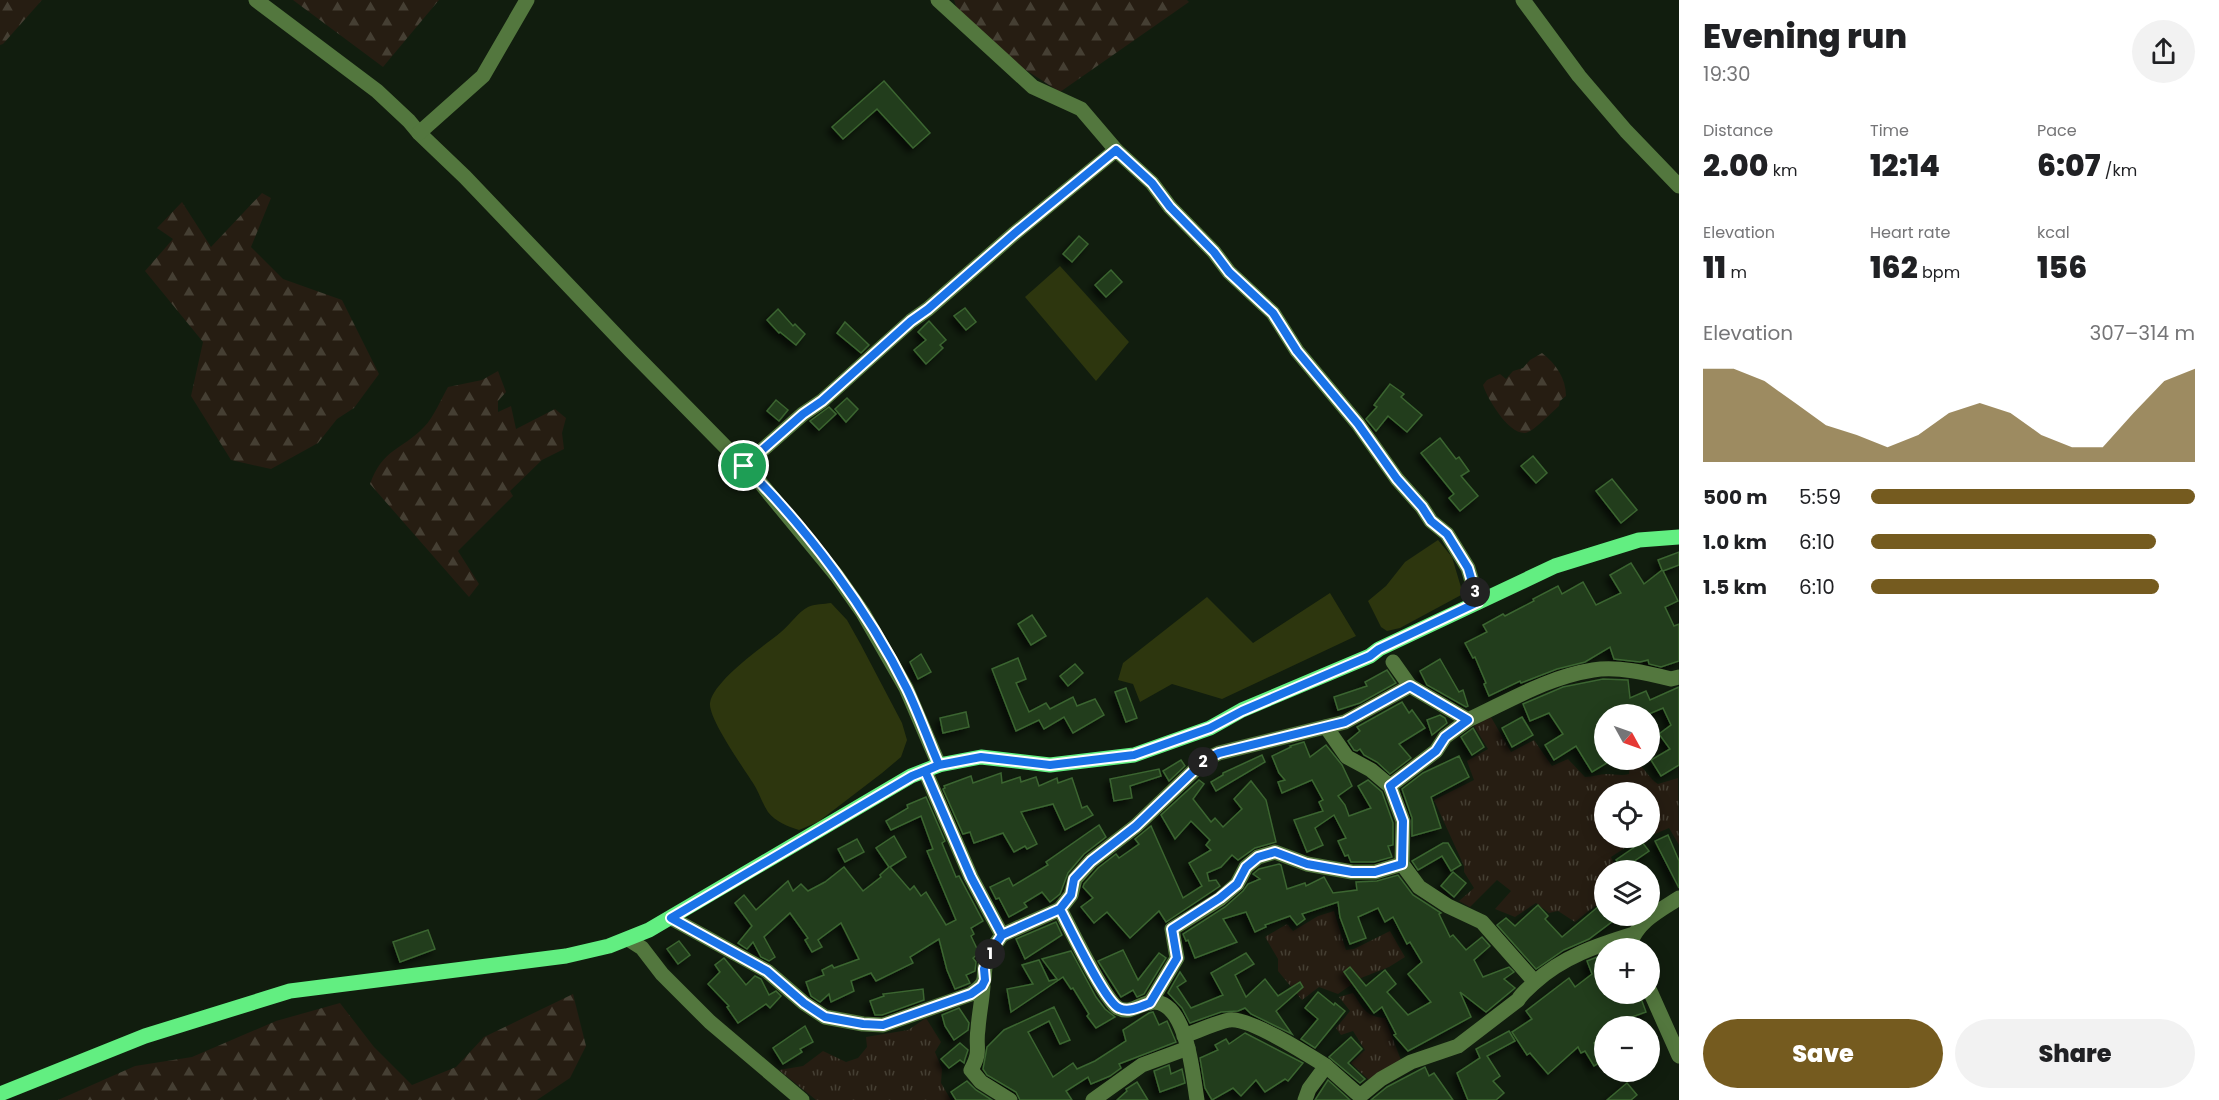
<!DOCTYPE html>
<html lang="en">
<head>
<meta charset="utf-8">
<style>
  body { margin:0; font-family:Poppins,sans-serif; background:#f2f2f2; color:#202124; height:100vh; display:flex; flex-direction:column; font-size:22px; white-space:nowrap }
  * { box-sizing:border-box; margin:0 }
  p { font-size:20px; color:#757577 }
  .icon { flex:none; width:33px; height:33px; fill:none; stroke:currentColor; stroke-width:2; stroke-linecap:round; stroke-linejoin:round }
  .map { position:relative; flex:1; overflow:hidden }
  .panel { display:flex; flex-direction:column; background:#fff; width:540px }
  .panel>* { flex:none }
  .needle { width:39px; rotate:130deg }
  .buttons { position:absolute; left:1594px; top:704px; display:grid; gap:12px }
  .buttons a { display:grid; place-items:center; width:66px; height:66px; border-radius:50%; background:#fff; box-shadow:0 3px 15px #0003; font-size:30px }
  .pin { position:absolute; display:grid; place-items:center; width:51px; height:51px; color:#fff; margin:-26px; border:3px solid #fff; border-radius:50%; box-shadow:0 2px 6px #0007 }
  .km { position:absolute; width:30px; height:30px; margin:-15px; border-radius:50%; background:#222; color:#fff; font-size:16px; line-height:30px; text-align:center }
  .round { display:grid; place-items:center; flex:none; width:63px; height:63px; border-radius:32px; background:#f2f2f2 }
  .summary { display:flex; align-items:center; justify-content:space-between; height:102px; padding:0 24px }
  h1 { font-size:33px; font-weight:800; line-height:45px }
  .metrics { display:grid; grid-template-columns:repeat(3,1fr); gap:9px; height:102px; padding:6px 24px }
  .metrics div { display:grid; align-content:center }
  .metrics b { font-size:30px; font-weight:800 }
  .metrics small { font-size:16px; font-weight:400 }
  .metrics p { font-size:16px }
  .chart { height:168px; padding:12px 24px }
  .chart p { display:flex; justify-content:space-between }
  .chart svg { width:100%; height:108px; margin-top:6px; fill:#755b1f; opacity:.7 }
  .action { display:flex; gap:12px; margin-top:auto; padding:12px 24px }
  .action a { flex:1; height:69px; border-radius:36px; background:#755b1f; color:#fff; font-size:24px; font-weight:800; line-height:69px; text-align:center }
  .action a+a { background:#f2f2f2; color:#202124 }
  ul { padding:0 24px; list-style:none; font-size:20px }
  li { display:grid; grid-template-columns:96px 72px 1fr; align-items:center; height:45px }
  li i { height:15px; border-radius:8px; background:#755b1f }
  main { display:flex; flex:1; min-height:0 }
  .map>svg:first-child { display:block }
</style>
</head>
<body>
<main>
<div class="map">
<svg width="1679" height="1100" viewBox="0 0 1679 1100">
  <defs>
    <pattern id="grass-tufts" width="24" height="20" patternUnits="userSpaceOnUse" patternTransform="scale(1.5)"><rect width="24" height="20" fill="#261d12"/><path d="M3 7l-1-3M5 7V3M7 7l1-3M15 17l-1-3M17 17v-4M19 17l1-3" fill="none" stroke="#453f33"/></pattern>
    <pattern id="forest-firs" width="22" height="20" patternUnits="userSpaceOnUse" patternTransform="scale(1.5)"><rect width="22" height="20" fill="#261d12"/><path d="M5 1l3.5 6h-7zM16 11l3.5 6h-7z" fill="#453f33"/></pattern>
    <filter id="shadow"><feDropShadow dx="-4.5" dy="4.5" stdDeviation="3" flood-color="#0009"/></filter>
  </defs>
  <rect width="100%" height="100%" fill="#111d0e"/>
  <!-- grass -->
  <g fill="url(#grass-tufts)">
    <path d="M1491,717l20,35 23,-12 18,26 16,-7 17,18c8,0 14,-3 22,-3 8,0 14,2 22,0l1,-15c13,4 17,18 28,25l20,-6 1,67 -10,-17 -19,8v-44h-45v45h37l-31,20 6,13h-12v28l-30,24 -17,-11 -9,2 -13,-10 -21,14 -20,-8 16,-18 -14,-11 -27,27 -11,-6 15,-13 -10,-16v-6l-30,-66 40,-20 -7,-19 21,-12 -14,-23z"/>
    <path d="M1334,911l12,39 8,-1 36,-18 15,26 -16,10 -28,11 -23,16 -19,-7 -17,13 -24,-29v-12l-13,-22 22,-13 6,7 25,-15z"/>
    <path d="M1353,993c10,15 13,24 32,25l16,42 -32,20 -18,-17 14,-13 -12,-19 -12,4 -5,-7 14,-17 -11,-14z"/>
    <path d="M926,1018l15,24 -6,10 7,17 -1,14 10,17h-135l-37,-30 24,-4 20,-15 23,11 12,-4 9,-11 -1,-10 42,-7z"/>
  </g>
  <!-- forest -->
  <g fill="url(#forest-firs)">
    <path d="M0,0h42l-39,44 -3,1z"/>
    <path d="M293,0h146l-56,67z"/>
    <path d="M954,0h233l2,2 -129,90 -61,-39 -42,-44z"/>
    <path d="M262,193l9,5 -20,49 32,32 59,21 37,74 -25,34 -17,11 -19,24 -47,26 -40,-9 -40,-64 12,-54 -58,-71 28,-32 -16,-11 25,-26 29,45z"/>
    <path d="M1542,353c14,11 24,25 24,43l-6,5 -1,5c-7,6 -27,27 -34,27 -17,1 -38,-35 -42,-48l4,-5 13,-6 6,5 7,-8 10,-3 7,-8z"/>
    <path d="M498,371l8,21 -8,9v11l13,-6 5,23 39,-20 11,9 -4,15 2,16 -22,11 -32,31 3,5 -55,55 21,33 -10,13 -99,-113c13,-36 31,-33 54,-57 10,-10 17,-28 24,-40l34,-7z"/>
    <path d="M573,994l13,52 -16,32 -33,22h-479l77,-34 57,-9 84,-36 64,-18 34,44 38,38 44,-18 28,-30z"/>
  </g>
  <!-- water -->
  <g fill="#2d360e">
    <path d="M1060,266l69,76 -33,39 -71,-84z"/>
    <path d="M1438,540l14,17 11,37 -63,34 -13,3 -6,-4 -13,-26 18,-15 19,-24z"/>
    <path d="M1330,593l26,43 -134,63 -50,-15 -32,18 -7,-18 -15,-4 5,-17 84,-66 46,46z"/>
    <path d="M831,603l16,17 14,25 41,78 5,17 -6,17 -19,16 -64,49 -19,8c-12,-4 -23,-8 -31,-18 -6,-9 -9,-20 -15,-29 -9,-14 -45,-65 -43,-80 4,-23 53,-56 71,-71 9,-7 17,-20 27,-25 6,-3 16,-3 23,-4z"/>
  </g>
  <!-- building -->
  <g fill="#223c1c" stroke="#3b6530" stroke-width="1.5" filter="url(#shadow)">
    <path d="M884,81l46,52 -17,15 -36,-39 -34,30 -11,-12z"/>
    <path d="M1079,236l9,8 -16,18 -9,-8z"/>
    <path d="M1111,270l11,12 -16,15 -11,-12z"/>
    <path d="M965,308l11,14 -10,8 -12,-14z"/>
    <path d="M778,309l15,17 2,-2 10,10 -9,11 -16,-13 -1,1 -12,-13z"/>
    <path d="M929,321l17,19 -6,5 3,3 -17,16 -12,-14 12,-10 -8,-8z"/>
    <path d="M845,322l24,23 -8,8 -24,-20z"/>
    <path d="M1390,384l14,10 -3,3 21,18 -15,17 -19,-16 -12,15 -10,-12 11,-12 -3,-2z"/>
    <path d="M847,398l11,11 -12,13 -11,-13z"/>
    <path d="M776,400l12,10 -9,11 -12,-10z"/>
    <path d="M829,407l7,7 -17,16 -9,-9z"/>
    <path d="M1440,438l16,21 3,-2 10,14 -8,5 17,20 -18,15 -11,-13 5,-4 -33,-41z"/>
    <path d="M1533,456l14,17 -11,10 -15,-17z"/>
    <path d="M1612,479l25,31 -16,13 -25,-32z"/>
    <path d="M1679,552v13l-16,6 15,30 -13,6 9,19 5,-2v37l-18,6 -12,-3 -1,-4 -8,2 -26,-3 -4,-12 -25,15 -28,7 -36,14 -1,-2 -31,15 -5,-12 2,-1 -11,-26 -2,1 -8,-15 22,-11 -4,-7 20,-11 2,2 29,-15 -1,-2 25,-13 4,8 21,-12 13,23 25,-12 -11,-18 21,-12 13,21 18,-14 -4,-10z"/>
    <path d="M1032,615l14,21 -15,9 -13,-21z"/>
    <path d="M921,654l10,18 -13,7 -8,-17z"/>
    <path d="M1018,658l8,21 -10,4 13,29 17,-9 4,6 23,-12 4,9 18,-7 9,16 -31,18 -9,-16 -20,12 -5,-9 -23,11 -24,-62z"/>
    <path d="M1440,659l19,33 4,-2 5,16 -2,1 -39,-22 -7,-14z"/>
    <path d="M1075,664l8,9 -15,13 -8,-10z"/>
    <path d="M1387,670l9,13 -36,20 -22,7 -4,-13 33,-11 -2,-4z"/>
    <path d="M1603,679l25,1 2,18 16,-7 4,9 29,-13v78l-18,11 -10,-16 19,-11 -11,-15 12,-9 -8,-17 -14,6h-44v45l2,4 -15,9 -16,-26 -22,14 -9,-15 18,-11 -14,-21 -19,8 -7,-17 40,-17z"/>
    <path d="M1126,688l11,30 -11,4 -11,-30z"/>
    <path d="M1402,702l7,11 3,-3 13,18 -26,16 12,14 -21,16 -13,-12 -13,-7 -4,-6 -3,2 -3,-1 -6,-9 12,-10 -3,-4z"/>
    <path d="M966,712l3,15 -26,6 -3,-15z"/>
    <path d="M1440,715l5,3 2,5 -15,12 -5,-15z"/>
    <path d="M1522,717l11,18 -21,12 -10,-19z"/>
    <path d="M1473,728l11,19 -12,8 -11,-18z"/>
    <path d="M1304,742l6,15 16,-12 16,20 10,21 -14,10 7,9 4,11 22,-8 -13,-22 10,-6 14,12 11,31v22l-5,1 4,11 -18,5h-23l-3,-7 -3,1 -7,-15 8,-3 -12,-23 -19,13 8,17 -16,7 -13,-32 29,-9 -4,-9 4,-2 -11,-20 -30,13 -4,-11 7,-2 -6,-7 -7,-17 19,-9 -1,-1z"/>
    <path d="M1262,755l3,7 -49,29 -5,-9 12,-7v-2z"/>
    <path d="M1459,756l10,21 -38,20 10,31 -29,8v-18l-10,-29 21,-16z"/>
    <path d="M1181,760l4,6 -16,15 -6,-10z"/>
    <path d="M1159,769l2,7 -31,10 2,12 -18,3 -4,-22z"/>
    <path d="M1001,773l1,10 18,-6 1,5 15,-5 3,9 18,-8 1,5 14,-5 10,30 5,-2 6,9 -28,15 -12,-26 -32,8 16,32 -10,5 -2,-3 -11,6 -11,-19 -29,10 -4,-11 -7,2 -20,-45 2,-1 -1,-2 27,-10 2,7z"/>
    <path d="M1199,780l5,4 -11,15 18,23 4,-4 8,9 19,-18 -8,-10 17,-18 15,19 10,42 -21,6 -17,12 -6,-5 -11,12 -14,6 2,8 7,-1 4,6 -54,36 -7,-11 -29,27 -23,-26 -13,11 -13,-16 12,-9 -10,-11 1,-3 14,-16 18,-14 3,4 20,-14 -4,-5 16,-13 32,72 19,-12 -13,-23 22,-13 -5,-5 4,-5 -19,-19 -16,18 -14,-24z"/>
    <path d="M926,797l19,44 -3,2 14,34 3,-1 24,45 -12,7 3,6 -3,2 8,17 -6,5 3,4 -1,9 -9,4 4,8 -15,6 -8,-19 -8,-31 -29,18 3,6 -37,18 -5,-8 -20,8 3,10 -23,11 -2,-8 -9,8 -9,-6 -5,-14 18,-7 -2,-5 10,-5 2,3 25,-9 -18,-36 -23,17 4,7 -10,5 -7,-12 3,-2 -18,-25 -26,24 11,20 -6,4 -8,-4 -8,-15 -6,7 -9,-6 14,-17 -17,-23 9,-8 12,15 32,-29 5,10 8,-7 7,7 17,-9 19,-15 19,24 18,-14 -1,-2 9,-8 -13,-19 18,-12 12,21 -16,10 20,23 4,-4 7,10 5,-4 20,33 10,-5 -29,-69 6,-2 -12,-33 -30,14 -5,-9 22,-13 -1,-3z"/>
    <path d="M1099,825l7,12 -22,17 -16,19 -8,21 -10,8 -8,-10 -18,11 3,4 -18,10 -10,-19 -3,1 -6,-12 19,-9 4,8 35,-21 -2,-3z"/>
    <path d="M1668,835l11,26v27l-24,-47z"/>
    <path d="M857,839l7,13 -19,10 -7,-13z"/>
    <path d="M1642,842l7,9 -16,11 5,8h-15l-7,-10z"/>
    <path d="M1443,843h5l13,22 -10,6 -9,-15 -24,14 -6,-9z"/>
    <path d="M1279,864l2,1 6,24 18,-6 1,3 18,-9 9,16 24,-3 -1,-8 21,-1 21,-6 15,20 28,18 -2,1 11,23 3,-2 13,15 16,-13 8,9 -16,14 9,17 26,-10 5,5 -10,7 11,9 -29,24 -26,-20 11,25 -63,34 -14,-16 2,-1 -14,-27 -8,6 -30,-41 6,-5 16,19 19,-16 11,14 -9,8 21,23 23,-13 -23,-28 14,-12 -12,-20 -3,2 -14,-27 -8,5 -7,-14 -20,9 8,21 -16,6 -10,-27 -2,-15 -36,12 3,5 -8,6 -7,-9 -25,9 1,2 -11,5 -9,-20 -23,7 14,23 -42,16 -7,-18 -2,1 -3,-7 42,-27 18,-16 5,-7 12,-5 -7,-5 6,-5z"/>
    <path d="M1453,872l13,11 -12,14 -13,-11z"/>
    <path d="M1605,901v14h16l-32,24 -25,11 -28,19 -39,-44 9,-7 9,8 23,-21 10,11 -3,3 17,18z"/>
    <path d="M1056,922l6,13 -37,24 -9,-20z"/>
    <path d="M428,930l7,19 -35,13 -7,-20z"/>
    <path d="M679,941l11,14 -12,9 -11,-15z"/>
    <path d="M1123,950l15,30 21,-27 7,5 -22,36 -7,3 -4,-7 -12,7 -23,-36z"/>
    <path d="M1071,951l25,46 9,12 10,8 -19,11 -9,-12 2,-2 -16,-26 -2,1 -8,-12 -52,35 -4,-23 26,-5 -11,-19 17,-5 10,21 8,-2 -15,-20z"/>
    <path d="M1246,953l8,11 -19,11 11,22 19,-18 13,17 22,-14 3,5 -27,24 16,23 -41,-20 -6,-6 -7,3 -17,1 -31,11 -8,-15 -14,-15 12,-21 6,9 -9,6 14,21 32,-13 -12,-22z"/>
    <path d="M1605,954v39h34l7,19 -17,6 2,8h-26v10l-11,7 10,17 -10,6 -9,-15 -4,2 -3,-6 -30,27 -18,-21 -3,2 -15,-23 20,-13 -6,-8 43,-33 6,9 17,-13 -5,-13z"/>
    <path d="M724,958l22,27 9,-9 6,3 8,16 7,-4 5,5 -11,12 -4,-4 -28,19 -11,-16 2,-1 -21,-22 12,-12 -5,-7z"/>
    <path d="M923,989l1,11 -42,15h-7l-5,-14 14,-5 -1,-2z"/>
    <path d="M1318,992l16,13 1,-2 10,8 -30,37 -14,-9 17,-20 -13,-11z"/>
    <path d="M1054,1007l16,33 -10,4 -11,-23 -21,11 25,45 20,-14 4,6 18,-8 31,-20 -3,-11 26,-17 4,-1 6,13 8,-4 9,21 -57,22 2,4 -11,8 -19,8 -3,-7 -22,14 6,9h-52l-4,-8 -29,-17 -4,-6 4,-22 17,-17z"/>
    <path d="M959,1008l10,15 -1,7 -14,10 -9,-14 -3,-11z"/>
    <path d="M805,1026l8,16 -13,7 2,3 -19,12 -10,-16z"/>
    <path d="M1509,1031l6,10 -28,15 13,20 -7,5 11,12 -8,7h-28l-11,-27 23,-15 -4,-9z"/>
    <path d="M1245,1033l58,30 -15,18 -3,-2 -20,13 -9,-12 -15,16 -8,-8 -21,12 -7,-12 -5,-30 18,-8 -3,-5 11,-6 3,5z"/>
    <path d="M1351,1037l11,12 -14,14 17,16 -5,4 -31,-26z"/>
    <path d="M960,1043l8,7 -3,9 -1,4 -4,-3 -11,8 -8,-9z"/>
    <path d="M1169,1065l2,9 11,-5 3,14 -25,9 -6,-21z"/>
    <path d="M1425,1067l4,9 5,-3 19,27h-82l16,-13z"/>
    <path d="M1328,1080l22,20h-35z"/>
    <path d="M967,1081l9,9 16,10h-36l-5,-8z"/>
    <path d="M1137,1082l11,18h-31l10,-9 -1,-2z"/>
    <path d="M1627,1083l10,12 -6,5h-24z"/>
  </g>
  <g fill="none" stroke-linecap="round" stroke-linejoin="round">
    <!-- minor -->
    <g stroke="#53773e" stroke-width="15">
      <path d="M256,0l121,91 32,30 10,12 46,44 166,174 127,129 79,96 26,37 43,75 33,77"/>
      <path d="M938,0l95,87 48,22 35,41 36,33 18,24 44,45 15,20 44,41 24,38 61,73 39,55 25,28 9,14 16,13 21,34 10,34"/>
      <path d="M1523,0l56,76 47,55 53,55"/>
      <path d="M419,133l64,-57 44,-76"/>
      <path d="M744,466l59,-52 19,-13 89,-80 17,-12 87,-76 101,-83"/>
      <path d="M1410,686l58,34c41,-19 80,-43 125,-50 25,-4 54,3 78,9l8,-2"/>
      <path d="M1326,727l21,30 24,13 19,16 13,35 -1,43 17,23 29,19 34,16 53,60"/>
      <path d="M1390,786l46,-35 9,-14 23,-17"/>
      <path d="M671,918l96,53 37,32 21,14 38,7 20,1 88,-31c22,-15 8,-18 17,-38 4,-7 9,-14 14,-21l-31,-58 -46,-106"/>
      <path d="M1002,935l58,-26"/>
      <path d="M628,939l14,9 20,26 48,48 92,78"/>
      <path d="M1632,948l-2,-4c8,-23 29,-33 49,-46"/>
      <path d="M983,986c-1,15 -4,28 -5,43 -3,19 4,21 -7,41l10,12 29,18"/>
      <path d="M1650,991l29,65"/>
      <path d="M1150,1003l27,-45 -5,-29 48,-30 17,-15 9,-17 12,-10 17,-5 32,12 45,8h23l27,-8"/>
      <path d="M1184,1036c14,-5 31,-13 45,-16 20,-3 78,34 97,46l-17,23 -4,11"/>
      <path d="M1326,1066l34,30 21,-17 30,-17 47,-16 60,-46c4,-7 10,-11 16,-17 28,-26 64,-38 100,-49"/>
      <path d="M1093,1100l49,-35 46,-17"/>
      <path d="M1197,1100c-4,-24 -10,-99 -44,-98 -12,0 -22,13 -35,6 -13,-8 -49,-82 -58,-99l11,-14 4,-16 16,-18 45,-35 70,-67 13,-6 126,-31 65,-36 -17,-24"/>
    </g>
    <!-- major -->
    <path stroke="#62ee81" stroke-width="15" d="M0,1094l145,-58 145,-45 276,-35 43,-10 40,-16 262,-154 28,-11 42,-8 69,8 84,-10 76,-27 32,-18 128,-54 9,-7 176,-83 84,-26 40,-3"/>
  </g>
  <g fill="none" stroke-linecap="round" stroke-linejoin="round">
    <defs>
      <path id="route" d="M744,466c63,62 124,144 163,223 12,25 21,51 32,76l-27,11 -241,142 96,53 37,32 21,14 38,7 20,1 88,-31 11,-8 3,-6 -1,-11 4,-13 14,-21 58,-26c9,17 45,93 59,99 10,5 22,-2 31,-5l27,-45 -5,-29 48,-31 17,-14 9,-17 12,-10 17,-5 32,12 45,8h23l27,-8 1,-43 -13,-35 46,-35 9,-14 23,-17 -58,-34 -65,36 -126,31 -13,6 -70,67 -45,35 -17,18 -3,16 -11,14 -58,26 -31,-58 -46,-106 14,-6 42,-8 69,8 84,-10 76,-27 32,-17 128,-55 9,-7 99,-47 -10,-34 -21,-34 -16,-13 -9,-14 -25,-28 -39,-55 -61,-73 -24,-38 -44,-41 -15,-20 -44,-45 -18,-24 -36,-33 -101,83 -87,76 -17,12 -89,80 -19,13 -59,52"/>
    </defs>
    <!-- route casing -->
    <use href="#route" stroke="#fff" stroke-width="12"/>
    <!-- route -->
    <use href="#route" stroke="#1a73e8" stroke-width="8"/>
  </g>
</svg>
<div class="buttons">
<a><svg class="needle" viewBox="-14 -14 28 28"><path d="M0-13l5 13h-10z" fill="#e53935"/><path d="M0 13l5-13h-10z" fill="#757577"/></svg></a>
<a><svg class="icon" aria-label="locate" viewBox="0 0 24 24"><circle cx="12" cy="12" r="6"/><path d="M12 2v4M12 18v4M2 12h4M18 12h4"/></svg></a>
<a><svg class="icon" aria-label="layers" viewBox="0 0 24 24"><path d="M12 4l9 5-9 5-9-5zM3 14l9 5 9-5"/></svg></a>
<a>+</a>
<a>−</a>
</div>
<div class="pin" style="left:744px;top:466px;background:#1e9e55"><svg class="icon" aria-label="arrive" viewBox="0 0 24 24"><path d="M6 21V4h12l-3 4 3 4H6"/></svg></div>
<b class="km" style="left:990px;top:954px">1</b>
<b class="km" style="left:1203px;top:762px">2</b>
<b class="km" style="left:1475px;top:592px">3</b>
</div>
<section class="panel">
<div class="summary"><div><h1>Evening run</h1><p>19:30</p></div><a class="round"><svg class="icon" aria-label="share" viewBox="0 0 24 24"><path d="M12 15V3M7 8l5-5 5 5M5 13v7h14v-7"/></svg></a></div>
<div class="metrics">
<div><p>Distance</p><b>2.00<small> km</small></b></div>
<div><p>Time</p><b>12:14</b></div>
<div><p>Pace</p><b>6:07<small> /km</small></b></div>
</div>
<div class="metrics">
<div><p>Elevation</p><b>11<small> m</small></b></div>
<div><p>Heart rate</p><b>162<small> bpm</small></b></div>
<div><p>kcal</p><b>156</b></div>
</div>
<div class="chart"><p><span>Elevation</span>307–314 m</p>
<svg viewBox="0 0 160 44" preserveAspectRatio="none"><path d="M0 44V6L10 6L20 11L30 20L40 29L50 33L60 38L70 33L80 24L90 20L100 24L110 33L120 38L130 38L140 24L150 11L160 6V44z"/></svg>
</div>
<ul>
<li><b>500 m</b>5:59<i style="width:100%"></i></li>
<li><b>1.0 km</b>6:10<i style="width:88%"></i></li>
<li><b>1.5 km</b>6:10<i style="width:89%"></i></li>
</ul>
<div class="action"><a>Save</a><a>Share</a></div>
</section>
</main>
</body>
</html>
